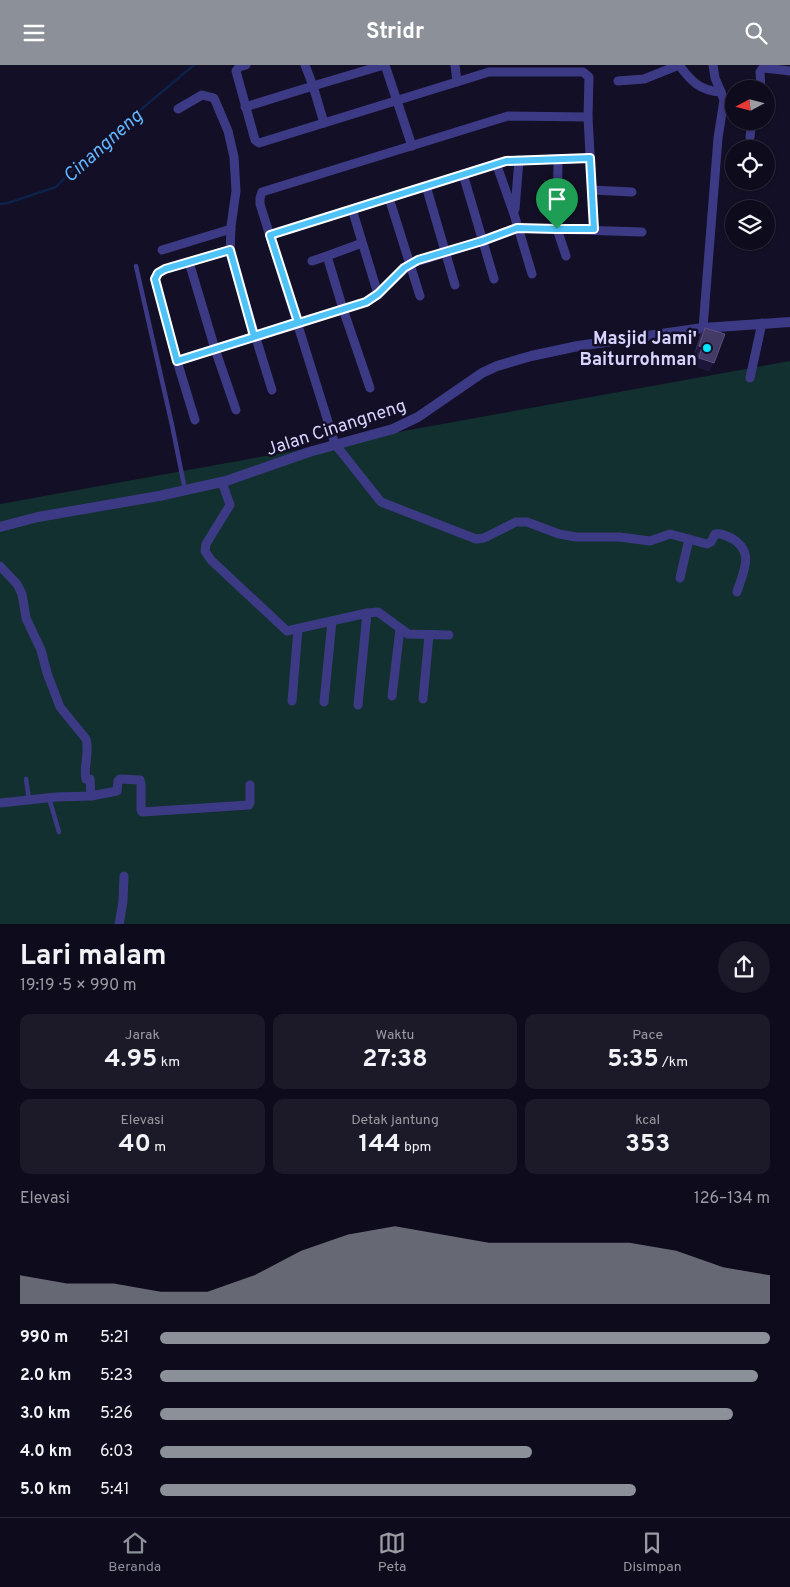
<!DOCTYPE html>
<html lang="id">
<head>
<meta charset="utf-8">
<style>
  body { margin:0; font-family:Overpass,sans-serif; background:#1c1929; color:#f1f3f6; height:100vh; display:flex; flex-direction:column; font-size:19px; white-space:nowrap }
  * { box-sizing:border-box; margin:0 }
  p { font-size:16px; color:#9b9ba3 }
  .icon { flex:none; width:28px; height:28px; fill:none; stroke:currentColor; stroke-width:2; stroke-linecap:round; stroke-linejoin:round }
  .map { position:relative; height:859px; overflow:hidden }
  .sheet { display:flex; flex-direction:column; background:#0e0b1c; flex:1 }
  .sheet>* { flex:none }
  .needle { width:32px; rotate:263deg }
  .buttons { position:absolute; left:725px; top:15px; display:grid; gap:10px }
  .buttons a { display:grid; place-items:center; width:50px; height:50px; border-radius:50%; background:#0e0b1c; box-shadow:0 1px 4px #0004,0 0 0 1px #2e2b3b; font-size:25px }
  .pin { position:absolute; display:grid; place-items:center; width:42px; height:42px; color:#fff; margin:-51px -21px; border-radius:50% 50% 50% 0; rotate:-45deg; box-shadow:0 0 5px #0007 }
  .pin .icon { rotate:45deg }
  .round { display:grid; place-items:center; flex:none; width:52px; height:52px; border-radius:26px; background:#1c1929 }
  .summary { display:flex; align-items:center; justify-content:space-between; height:85px; padding:0 20px }
  h1 { font-size:28px; font-weight:700; line-height:38px }
  .figures { display:grid; grid-template-columns:repeat(3,1fr); gap:8px; height:85px; padding:5px 20px }
  .figures div { display:grid; align-content:center; border-radius:10px; background:#1c1929; text-align:center }
  .figures b { font-size:25px; font-weight:700 }
  .figures small { font-size:14px; font-weight:400 }
  .figures p { font-size:14px }
  .chart { height:140px; padding:10px 20px }
  .chart p { display:flex; justify-content:space-between }
  .chart svg { width:100%; height:90px; margin-top:5px; fill:#8c9099; opacity:.7 }
  ul { padding:0 20px; list-style:none; font-size:16px }
  li { display:grid; grid-template-columns:80px 60px 1fr; align-items:center; height:38px }
  li i { height:12px; border-radius:6px; background:#8c9099 }
  header { display:flex; justify-content:space-between; align-items:center; height:65px; padding:0 20px; background:#8c9099; color:#fff; font-size:22px; font-weight:700 }
  .tabs { display:flex; justify-content:space-around; align-items:center; height:70px; border-top:1px solid #2e2b3b; background:#0e0b1c; font-size:14px; color:#9b9ba3 }
  .tabs a { display:grid; justify-items:center; gap:2px }
  .tabs .selected { color:#8c9099 }
  .map>svg:first-child { display:block }
</style>
</head>
<body>
<header><svg class="icon" aria-label="menu" viewBox="0 0 24 24"><path d="M4 6h16M4 12h16M4 18h16"/></svg>Stridr<svg class="icon" aria-label="search" viewBox="0 0 24 24"><circle cx="10" cy="10" r="6"/><path d="M15 15l6 6"/></svg></header>
<div class="map">
<svg width="790" height="860" viewBox="0 0 790 860">
  <rect width="100%" height="100%" fill="#130f26"/>
  <!-- green -->
  <path fill="#12302f" d="M790,296v563l-790,1v-421z"/>
  <g fill="none" stroke-linecap="round" stroke-linejoin="round">
    <!-- stream -->
    <path stroke="#0c2248" stroke-width="2.5" d="M0,139l8,-1 48,-16 33,-34 105,-88"/>
    <!-- service -->
    <g stroke="#3d3a85" stroke-width="4.5">
      <path d="M136,201l36,159 13,65"/>
      <path d="M26,714l3,20"/>
      <path d="M49,733l10,34"/>
    </g>
    <!-- minor -->
    <g stroke="#3d3a85" stroke-width="9">
      <path d="M246,0l-7,2 -3,4 19,69 4,3 65,-20"/>
      <path d="M384,0l-71,21 11,37 165,-51h94l6,5 -1,40"/>
      <path d="M385,0l27,81"/>
      <path d="M455,0l2,17"/>
      <path d="M679,0c12,16 21,26 42,27l3,8 -6,38 -15,190"/>
      <path d="M713,0l2,13 6,14"/>
      <path d="M618,16l26,-2 35,-14"/>
      <path d="M761,24l-1,-17 2,-3 3,-1 25,3"/>
      <path d="M245,42l68,-21 -8,-21"/>
      <path d="M178,44l24,-14 12,3 14,33 6,26 2,34 -5,35 -1,28 42,136"/>
      <path d="M750,72l2,-16"/>
      <path d="M558,95l-1,69 9,27"/>
      <path d="M496,98l18,51 18,60"/>
      <path d="M463,109l31,105"/>
      <path d="M426,121l29,99"/>
      <path d="M592,125l40,2"/>
      <path d="M389,133l31,98"/>
      <path d="M352,144l26,85"/>
      <path d="M515,144l4,-49"/>
      <path d="M594,164l-6,-112 -80,-1 -246,76 -2,6v6l75,240 46,58 95,37 8,-1 32,-16h11l32,12 17,3h43l31,4 20,-7 37,10 4,-2 4,-8c6,-1 12,2 18,5 22,14 10,33 4,53"/>
      <path d="M270,170l236,-74 84,-3"/>
      <path d="M362,178l-35,13 16,53 27,79"/>
      <path d="M162,185l69,-21"/>
      <path d="M312,196l15,-5"/>
      <path d="M189,197l26,87 21,61"/>
      <path d="M177,296l189,-59 12,-8 32,-30 72,-23 35,-13 125,4"/>
      <path d="M750,313l12,-55"/>
      <path d="M195,355l-18,-59 -22,-82 3,-6 7,-4 65,-19"/>
      <path d="M222,417l8,23 -24,39 -1,7 6,9 76,71 80,-18 11,-1 30,22 41,1"/>
      <path d="M0,501l17,18 5,10 4,24 15,32 6,23 13,34 26,32c4,14 -3,28 0,40h4l1,17"/>
      <path d="M680,513l9,-39"/>
      <path d="M392,631l8,-67"/>
      <path d="M423,634l6,-64"/>
      <path d="M292,636l6,-72"/>
      <path d="M324,637l8,-81"/>
      <path d="M358,640l9,-92"/>
      <path d="M0,738l56,-6 35,-1 26,-5 1,-10 2,-2 20,1 1,4v26l1,2 107,-7 1,-3v-17"/>
      <path d="M119,860l4,-24 1,-25"/>
    </g>
    <!-- tertiary -->
    <path stroke="#3d3a85" stroke-width="10" d="M0,462l38,-10 121,-21 67,-15 83,-29 84,-23 25,-12 64,-44 15,-7 34,-10 47,-10 125,-18 87,-6"/>
  </g>
  <!-- wall -->
  <path fill="#312854" d="M705,263l4,43 -15,-5 3,-11 -3,-1 6,-19z"/>
  <!-- shaded-wall -->
  <g fill="#1d163a">
    <path d="M699,281l3,1 -5,8 -3,-1z"/>
    <path d="M699,293l15,5 -5,8 -15,-5z"/>
  </g>
  <!-- building -->
  <path fill="#433a66" stroke="#5a527e" d="M705,263l20,6 -11,29 -15,-5 3,-11 -3,-1z"/>
  <g fill="none" stroke-linecap="round" stroke-linejoin="round">
    <defs>
      <path id="route" d="M557,164l-40,-1 -35,13 -64,19 -14,8 -26,26 -12,8 -189,59 -22,-82 3,-6 7,-4 65,-19 24,86 44,-14 -28,-87 236,-74 84,-3 4,71h-37"/>
    </defs>
    <!-- route casing -->
    <use href="#route" stroke="#fff" stroke-width="10"/>
    <!-- route -->
    <use href="#route" stroke="#4fc3f7" stroke-width="6"/>
  </g>
  <!-- markers -->
  <circle fill="#00e5ff" stroke="#130f26" stroke-width="2" cx="707" cy="283" r="5"/>
  <g text-anchor="middle" stroke-width="5" stroke-linejoin="round" paint-order="stroke">
    <!-- poi labels -->
    <g font-size="18" font-weight="bold" fill="#d9d4ff" stroke="#130f26" text-anchor="end">
      <text x="697" y="279">Masjid Jami'<tspan x="697" dy="21">Baiturrohman</tspan></text>
    </g>
    <!-- street labels -->
    <g font-size="18" fill="#d9d4ff" stroke="#130f26">
      <text transform="translate(336 362) rotate(-18)" y="6">Jalan Cinangneng</text>
    </g>
    <!-- water labels -->
    <g font-size="19" font-style="italic" fill="#62b6ff" stroke="#130f26">
      <text transform="translate(102 80) rotate(-42)" y="7">Cinangneng</text>
    </g>
  </g>
</svg>
<div class="buttons">
<a><svg class="needle" viewBox="-14 -14 28 28"><path d="M0-13l5 13h-10z" fill="#e53935"/><path d="M0 13l5-13h-10z" fill="#9b9ba3"/></svg></a>
<a><svg class="icon" aria-label="locate" viewBox="0 0 24 24"><circle cx="12" cy="12" r="6"/><path d="M12 2v4M12 18v4M2 12h4M18 12h4"/></svg></a>
<a><svg class="icon" aria-label="layers" viewBox="0 0 24 24"><path d="M12 4l9 5-9 5-9-5zM3 14l9 5 9-5"/></svg></a>
</div>
<div class="pin" style="left:557px;top:164px;background:#1e9e55"><svg class="icon" aria-label="arrive" viewBox="0 0 24 24"><path d="M6 21V4h12l-3 4 3 4H6"/></svg></div>
</div>
<section class="sheet">
<div class="summary"><div><h1>Lari malam</h1><p>19:19 · 5 × 990 m</p></div><a class="round"><svg class="icon" aria-label="share" viewBox="0 0 24 24"><path d="M12 15V3M7 8l5-5 5 5M5 13v7h14v-7"/></svg></a></div>
<div class="figures">
<div><p>Jarak</p><b>4.95<small> km</small></b></div>
<div><p>Waktu</p><b>27:38</b></div>
<div><p>Pace</p><b>5:35<small> /km</small></b></div>
</div>
<div class="figures">
<div><p>Elevasi</p><b>40<small> m</small></b></div>
<div><p>Detak jantung</p><b>144<small> bpm</small></b></div>
<div><p>kcal</p><b>353</b></div>
</div>
<div class="chart"><p><span>Elevasi</span>126–134 m</p>
<svg viewBox="0 0 160 44" preserveAspectRatio="none"><path d="M0 44V30L10 34L20 34L30 38L40 38L50 30L60 18L70 10L80 6L90 10L100 14L110 14L120 14L130 14L140 18L150 26L160 30V44z"/></svg>
</div>
<ul>
<li><b>990 m</b>5:21<i style="width:100%"></i></li>
<li><b>2.0 km</b>5:23<i style="width:98%"></i></li>
<li><b>3.0 km</b>5:26<i style="width:94%"></i></li>
<li><b>4.0 km</b>6:03<i style="width:61%"></i></li>
<li><b>5.0 km</b>5:41<i style="width:78%"></i></li>
</ul>
</section>
<nav class="tabs">
<a class="selected"><svg class="icon" aria-label="home" viewBox="0 0 24 24"><path d="M3 11l9-7 9 7M6 9v11h12V9"/></svg>Beranda</a>
<a><svg class="icon" aria-label="map" viewBox="0 0 24 24"><path d="M3 6l6-2 6 2 6-2v14l-6 2-6-2-6 2zM9 4v14M15 6v14"/></svg>Peta</a>
<a><svg class="icon" aria-label="saved" viewBox="0 0 24 24"><path d="M7 4h10v16l-5-4-5 4z"/></svg>Disimpan</a>
</nav>
</body>
</html>
